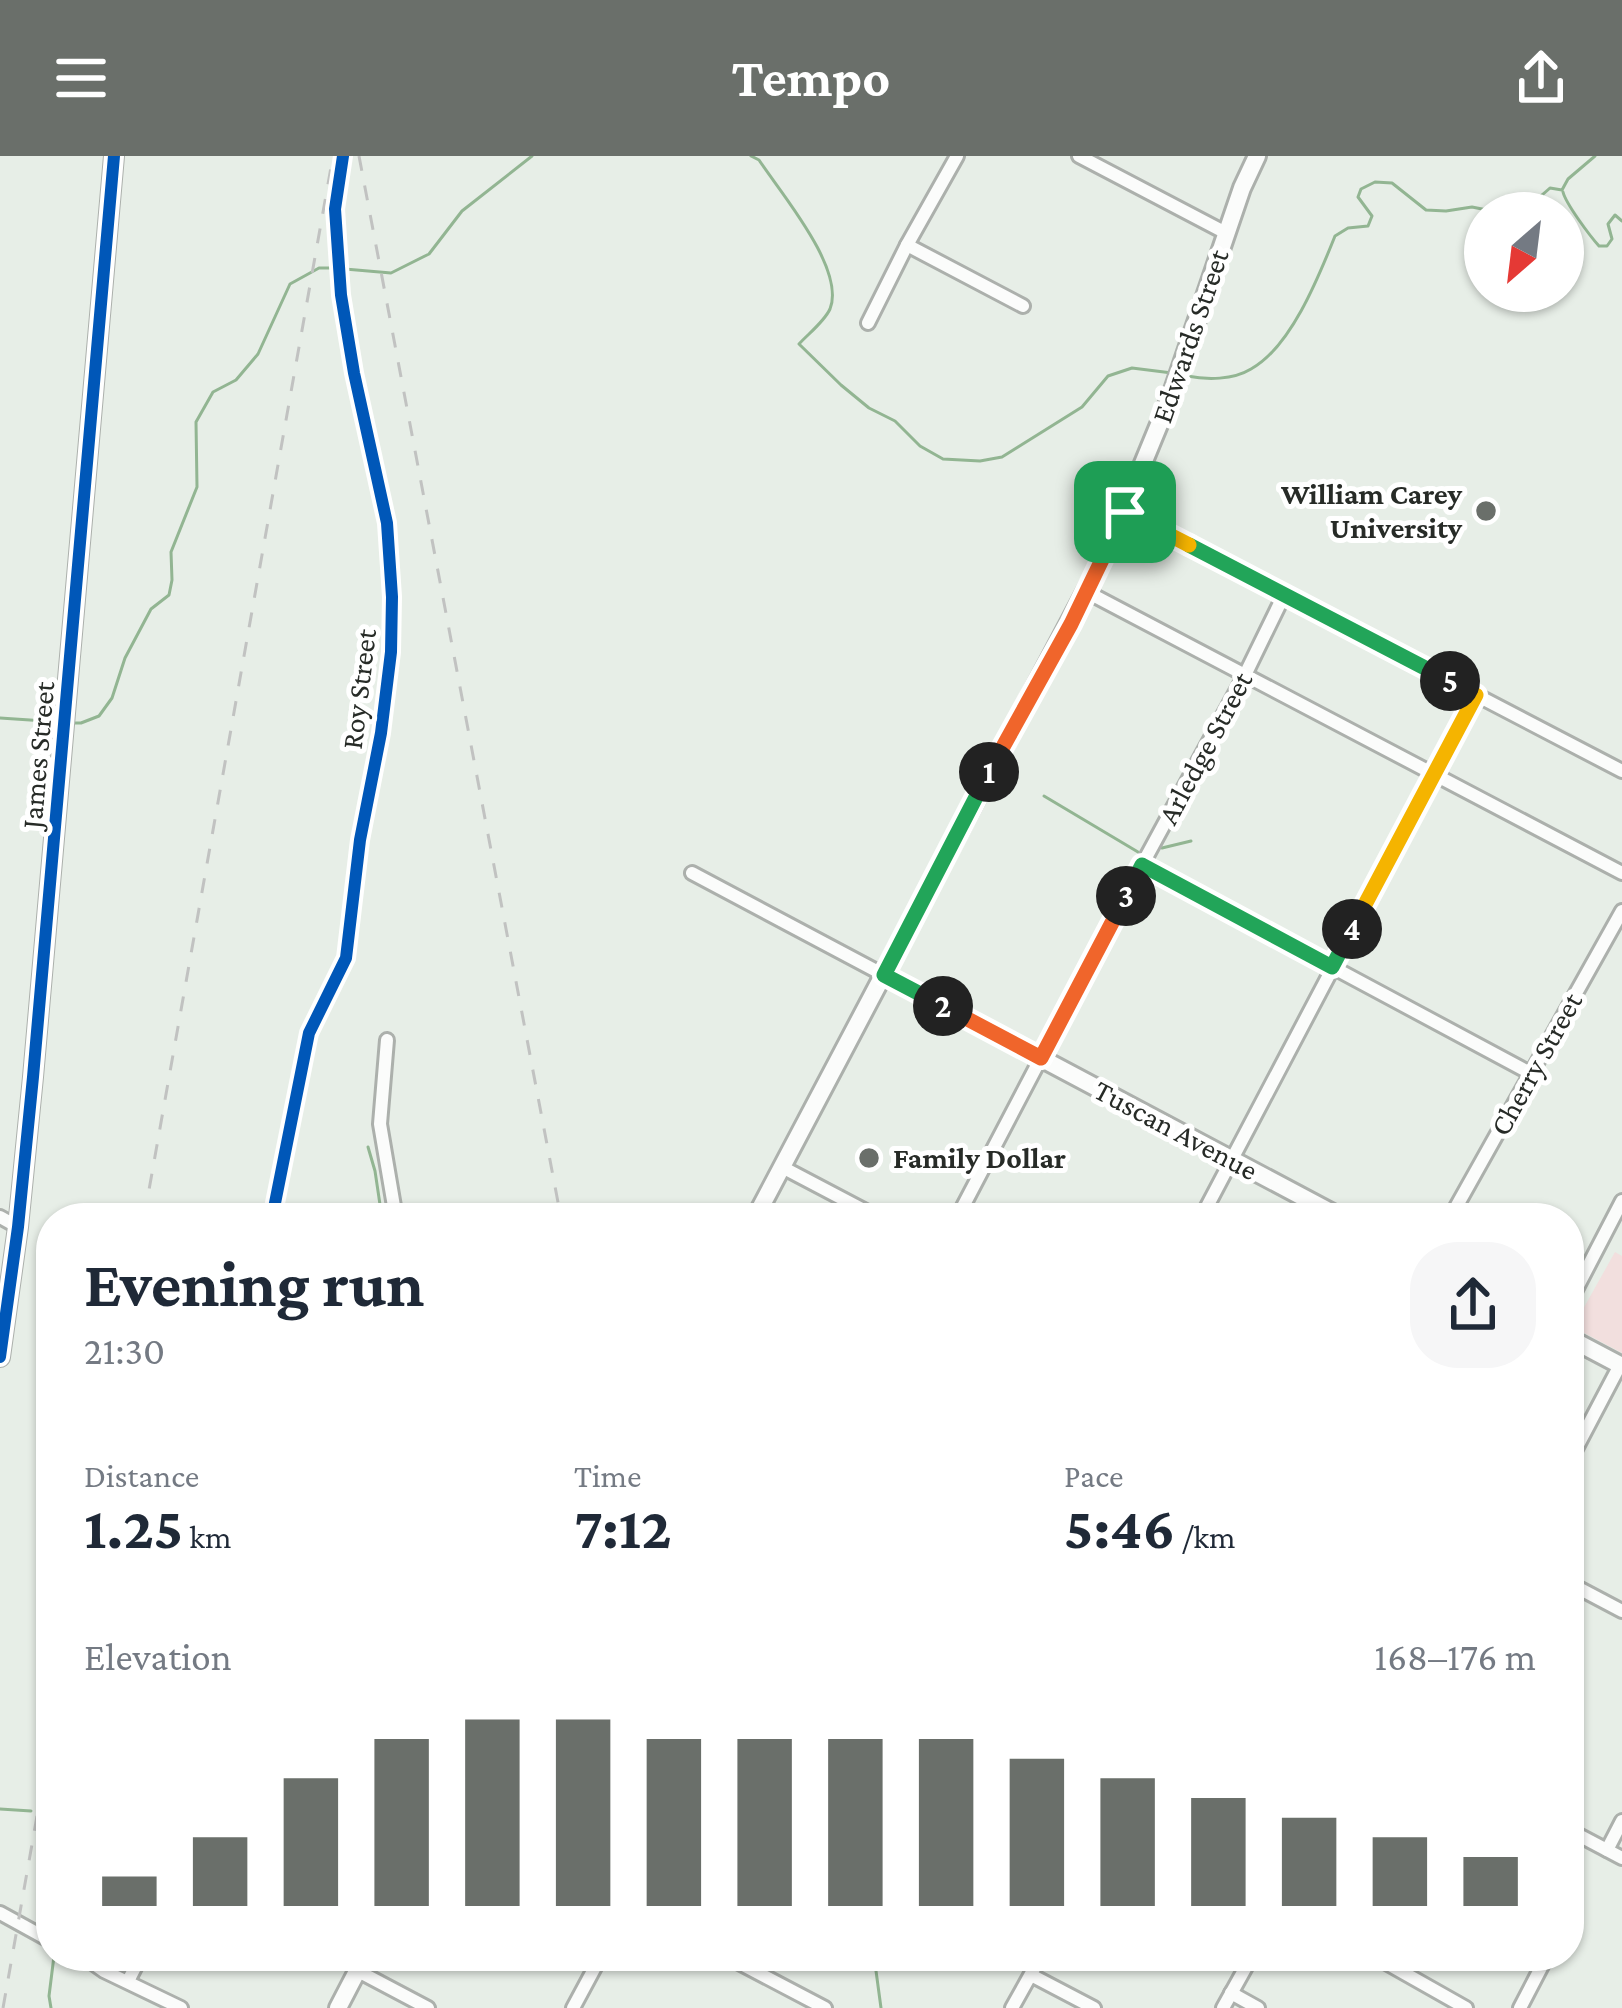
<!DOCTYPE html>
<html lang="en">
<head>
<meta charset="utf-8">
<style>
  body { margin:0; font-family:"Crimson Pro",serif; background:#f6f6f7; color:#1f2937; height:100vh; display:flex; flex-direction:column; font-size:45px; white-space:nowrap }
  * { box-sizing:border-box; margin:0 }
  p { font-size:39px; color:#747a83 }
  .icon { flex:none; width:66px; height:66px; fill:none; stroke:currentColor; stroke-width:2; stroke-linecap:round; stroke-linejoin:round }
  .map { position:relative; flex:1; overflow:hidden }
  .sheet { position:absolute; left:36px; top:1047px; width:1548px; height:768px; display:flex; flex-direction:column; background:#fff; border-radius:48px; box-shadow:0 3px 9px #0004 }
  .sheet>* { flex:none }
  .needle { width:78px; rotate:208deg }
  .controls { position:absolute; left:1464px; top:36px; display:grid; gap:24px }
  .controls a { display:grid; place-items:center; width:120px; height:120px; border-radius:50%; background:#fff; box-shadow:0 3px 9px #0004; font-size:60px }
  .pin { position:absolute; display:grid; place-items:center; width:102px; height:102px; color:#fff; margin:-51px; border-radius:24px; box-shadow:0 6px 18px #0006 }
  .km { position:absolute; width:60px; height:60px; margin:-30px; border-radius:50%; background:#222; color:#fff; font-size:33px; line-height:60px; text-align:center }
  .round { display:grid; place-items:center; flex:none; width:126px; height:126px; border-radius:48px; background:#f6f6f7 }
  .headline { display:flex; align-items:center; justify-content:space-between; height:204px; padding:0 48px }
  h1 { font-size:66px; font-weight:700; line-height:90px }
  .stats { display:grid; grid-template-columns:repeat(3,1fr); gap:18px; height:204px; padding:12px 48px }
  .stats div { display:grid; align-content:center }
  .stats b { font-size:60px; font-weight:700 }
  .stats small { font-size:33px; font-weight:400 }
  .stats p { font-size:33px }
  .chart { height:336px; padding:24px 48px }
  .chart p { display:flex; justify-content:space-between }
  .chart svg { width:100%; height:216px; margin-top:12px; stroke:#6a6f6a; stroke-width:6 }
  header { display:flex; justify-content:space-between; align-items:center; height:156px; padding:0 48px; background:#6a6f6a; color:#fff; font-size:54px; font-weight:700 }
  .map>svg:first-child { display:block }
</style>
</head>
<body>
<header><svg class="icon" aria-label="menu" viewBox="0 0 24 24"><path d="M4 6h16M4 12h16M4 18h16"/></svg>Tempo<svg class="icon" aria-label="share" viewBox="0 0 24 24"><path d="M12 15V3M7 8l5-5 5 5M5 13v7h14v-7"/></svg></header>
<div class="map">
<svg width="1622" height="1852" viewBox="0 0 1622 1852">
  <rect width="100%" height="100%" fill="#e7eee7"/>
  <!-- green -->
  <path fill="#f2dfde" d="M1615,1096l7,4v97l-49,-26z"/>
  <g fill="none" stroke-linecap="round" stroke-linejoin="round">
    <!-- stream -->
    <g stroke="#92b592" stroke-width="3">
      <path d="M751,0l8,4c21,32 87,109 71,149 -6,13 -22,25 -31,35l42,41 28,23 26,13 25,25 23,13 37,2 22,-4 80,-50 26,-31 24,-8 40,5"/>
      <path d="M1563,36c3,12 27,44 36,54h8l5,-7 -4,-15 7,-9 7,6"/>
      <path d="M345,113l46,4 38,-19 33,-43 70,-55"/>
      <path d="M1187,220c20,4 46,4 64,-7 40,-22 68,-93 84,-133l13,-8 20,-2 4,-10 -14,-19 3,-8 14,-7 17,1 34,27 20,1 26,-4 15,3 15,-7c20,9 34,-2 48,-15l12,2 6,-11 27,-23"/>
      <path d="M0,562l60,4"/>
      <path d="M69,567h12l18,-7 13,-18 13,-40 26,-49 18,-14 3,-15 -1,-28 26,-65 -1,-65 17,-30 23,-12 22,-26 32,-70 29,-16h17"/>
      <path d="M1044,640l94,56"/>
      <path d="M1162,692l29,-7"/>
      <path d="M368,991l7,24 7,47"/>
      <path d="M0,1653l31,2"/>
      <path d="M51,1656l-3,1 3,5"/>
      <path d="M874,1800l7,52"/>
      <path d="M1192,1809l3,-9"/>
      <path d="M51,1852l-2,-12 5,-40"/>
    </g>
    <defs>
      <g id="street">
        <path d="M1079,0l147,77"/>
        <path d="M907,89l116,61"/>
        <path d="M868,167l39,-78 50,-89"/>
        <path d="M1125,356l497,259"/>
        <path d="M1087,436l535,281"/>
        <path d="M1142,709l390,209"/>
        <path d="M692,717l192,102"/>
        <path d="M387,884l-7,84 16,94"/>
        <path d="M782,1011l97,51"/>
        <path d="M0,1061l18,10"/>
        <path d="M272,1062l37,-185 37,-75 14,-118 21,-107 10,-81 1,-55 -5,-74 -33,-150 -13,-78 -6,-86 8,-53"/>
        <path d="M957,1062l185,-353 103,-190 39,-80"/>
        <path d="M1201,1062l275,-522"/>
        <path d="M1450,1062l172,-307"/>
        <path d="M1569,1147l53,-102"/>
        <path d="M1569,1306l51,-97"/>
        <path d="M1569,1427l53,28"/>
        <path d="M1569,1674l53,28"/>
        <path d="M1607,1694l15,-29"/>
        <path d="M0,1757l51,28"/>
        <path d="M83,1800l21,15 77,37"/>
        <path d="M726,1800l99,52"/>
        <path d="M1374,1800l92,52"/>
        <path d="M358,1815l70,37"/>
        <path d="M1031,1819l63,33"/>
        <path d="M128,1825l13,-25"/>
        <path d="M1231,1837l27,15"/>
        <path d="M573,1852l28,-52"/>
        <path d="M1012,1852l29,-52"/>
        <path d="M1223,1852l29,-52"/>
        <path d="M1520,1852l27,-52"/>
      </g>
      <g id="secondary">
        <path d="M884,819l458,243"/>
        <path d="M755,1062l352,-667 65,-158 70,-205 15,-32"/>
        <path d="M1569,1182l53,28"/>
        <path d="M0,1201l18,-130 15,-150 81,-921"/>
        <path d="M338,1852l27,-52"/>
      </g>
    </defs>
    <!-- street casing -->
    <use href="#street" stroke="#acb0ac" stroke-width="18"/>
    <!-- secondary casing -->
    <use href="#secondary" stroke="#acb0ac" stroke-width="22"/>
    <!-- street -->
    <use href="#street" stroke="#fbfcfb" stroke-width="12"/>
    <!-- secondary -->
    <use href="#secondary" stroke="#fbfcfb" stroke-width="16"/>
    <!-- rail -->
    <g stroke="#c1c2c1" stroke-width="3" stroke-dasharray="15 15" stroke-linecap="butt">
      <path d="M359,0l202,1062"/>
      <path d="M144,1062l189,-1062"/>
      <path d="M3,1852l48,-271"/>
    </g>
    <defs>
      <g id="cycleway">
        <path d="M272,1062l37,-185 37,-75 14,-118 21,-107 10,-81 1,-55 -5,-74 -33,-150 -13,-78 -6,-86 8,-53"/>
        <path d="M0,1201l18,-130 15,-150 81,-921"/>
      </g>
    </defs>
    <!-- cycleway casing -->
    <use href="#cycleway" stroke="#fff" stroke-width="20"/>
    <!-- cycleway -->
    <use href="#cycleway" stroke="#0057b8" stroke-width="12"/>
  </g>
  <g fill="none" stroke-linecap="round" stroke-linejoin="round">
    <defs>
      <path id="split-1" d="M989,616l82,-148 54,-112"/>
      <path id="split-2" d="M943,850l-59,-31 105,-203"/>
      <path id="split-3" d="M943,850l98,52 85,-162"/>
      <path id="split-4" d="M1126,740l16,-31 190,102 20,-38"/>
      <path id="split-5" d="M1352,773l124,-234 -26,-14"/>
      <path id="split-6" d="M1189,389l261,136"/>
      <path id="split-7" d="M1125,356l64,33"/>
    </defs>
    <!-- split-1 casing -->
    <use href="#split-1" stroke="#fff" stroke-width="24"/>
    <!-- split-2 casing -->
    <use href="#split-2" stroke="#fff" stroke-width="24"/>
    <!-- split-3 casing -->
    <use href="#split-3" stroke="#fff" stroke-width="24"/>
    <!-- split-4 casing -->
    <use href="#split-4" stroke="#fff" stroke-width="24"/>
    <!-- split-5 casing -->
    <use href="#split-5" stroke="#fff" stroke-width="24"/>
    <!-- split-6 casing -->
    <use href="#split-6" stroke="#fff" stroke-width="24"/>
    <!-- split-7 casing -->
    <use href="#split-7" stroke="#fff" stroke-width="24"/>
    <!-- split-1 -->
    <use href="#split-1" stroke="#f0652b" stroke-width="15"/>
    <!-- split-2 -->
    <use href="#split-2" stroke="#22a559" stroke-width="15"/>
    <!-- split-3 -->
    <use href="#split-3" stroke="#f0652b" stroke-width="15"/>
    <!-- split-4 -->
    <use href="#split-4" stroke="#22a559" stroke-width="15"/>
    <!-- split-5 -->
    <use href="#split-5" stroke="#f5b400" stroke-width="15"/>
    <!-- split-6 -->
    <use href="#split-6" stroke="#22a559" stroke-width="15"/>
    <!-- split-7 -->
    <use href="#split-7" stroke="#f5b400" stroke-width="15"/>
  </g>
  <!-- markers -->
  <g fill="#6a6f6a" stroke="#fff" stroke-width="4.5">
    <circle cx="1486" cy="355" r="12"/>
    <circle cx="869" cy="1002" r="12"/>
  </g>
  <g text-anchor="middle" stroke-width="10" stroke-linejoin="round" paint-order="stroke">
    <!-- street labels -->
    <g font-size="30" fill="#272b27" stroke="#fff">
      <text transform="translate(1190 180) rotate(-71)" y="10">Edwards Street</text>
      <text transform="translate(359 533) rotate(-83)" y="10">Roy Street</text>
      <text transform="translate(1205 592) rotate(-62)" y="10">Arledge Street</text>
      <text transform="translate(38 599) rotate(-85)" y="10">James Street</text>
      <text transform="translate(1536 908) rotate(-61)" y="10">Cherry Street</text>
      <text transform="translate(1176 974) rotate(28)" y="10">Tuscan Avenue</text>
    </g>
    <!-- poi labels -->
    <g font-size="30" font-weight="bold" fill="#272b27" stroke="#fff" text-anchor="end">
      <text x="1462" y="348">William Carey<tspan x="1462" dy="34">University</tspan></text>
      <text x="893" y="1012" text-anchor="start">Family Dollar</text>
    </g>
  </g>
</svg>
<div class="controls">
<a><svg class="needle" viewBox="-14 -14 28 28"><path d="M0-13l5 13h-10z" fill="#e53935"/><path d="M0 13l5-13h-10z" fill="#747a83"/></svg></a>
</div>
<div class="pin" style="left:1125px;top:356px;background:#1e9e55"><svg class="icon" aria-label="arrive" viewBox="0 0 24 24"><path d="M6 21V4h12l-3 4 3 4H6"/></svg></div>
<b class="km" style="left:989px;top:616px">1</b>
<b class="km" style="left:943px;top:850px">2</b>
<b class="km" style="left:1126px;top:740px">3</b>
<b class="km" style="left:1352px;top:773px">4</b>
<b class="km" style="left:1450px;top:525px">5</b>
<section class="sheet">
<div class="headline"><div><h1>Evening run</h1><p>21:30</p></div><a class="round"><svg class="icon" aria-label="share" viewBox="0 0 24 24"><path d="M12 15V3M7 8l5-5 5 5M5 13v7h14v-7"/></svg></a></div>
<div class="stats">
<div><p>Distance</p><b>1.25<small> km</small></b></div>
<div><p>Time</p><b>7:12</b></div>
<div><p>Pace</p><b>5:46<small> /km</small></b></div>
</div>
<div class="chart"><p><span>Elevation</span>168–176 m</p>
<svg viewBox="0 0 160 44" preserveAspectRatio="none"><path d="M5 44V38M15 44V30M25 44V18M35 44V10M45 44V6M55 44V6M65 44V10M75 44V10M85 44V10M95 44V10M105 44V14M115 44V18M125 44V22M135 44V26M145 44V30M155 44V34"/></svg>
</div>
</section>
</div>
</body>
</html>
